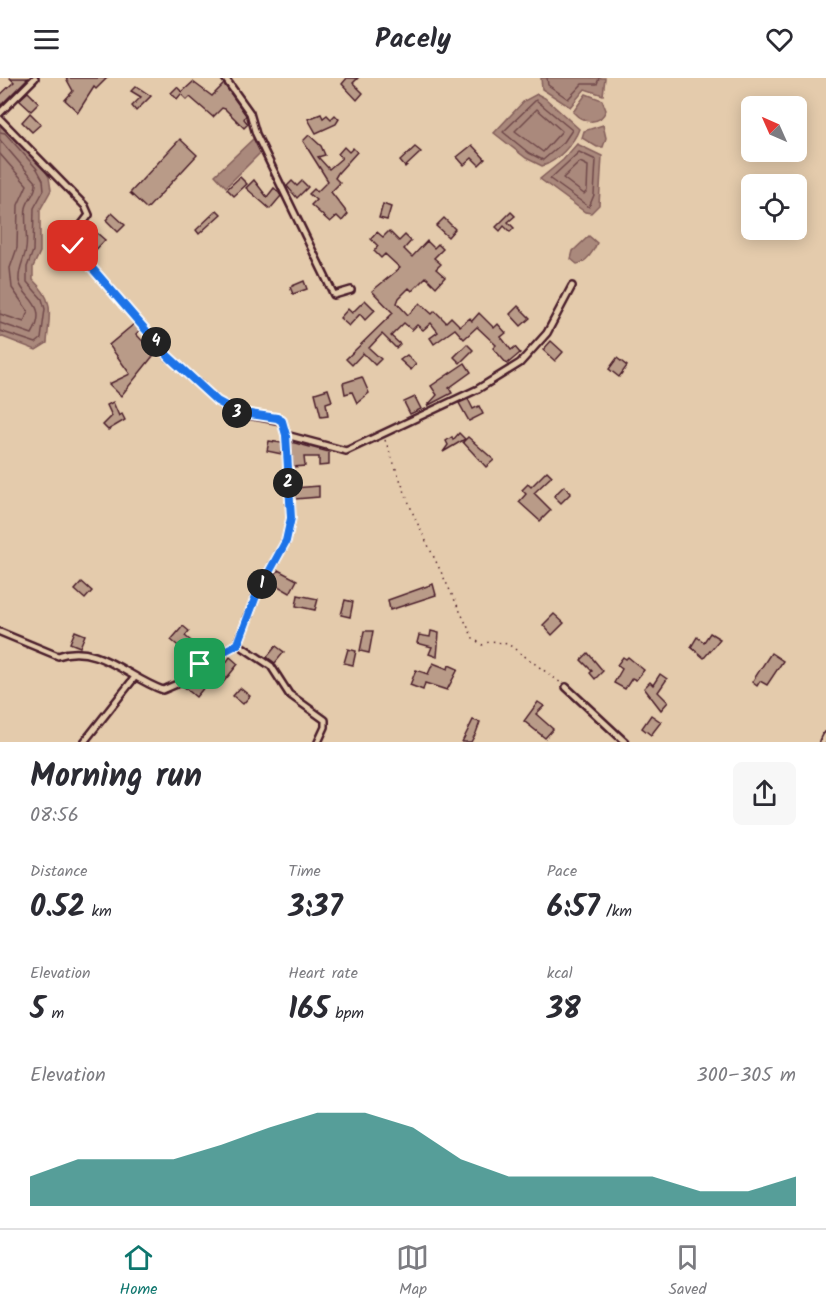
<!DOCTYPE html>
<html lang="en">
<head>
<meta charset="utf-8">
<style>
  body { margin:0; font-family:Kalam,sans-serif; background:#f7f7f7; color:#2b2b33; height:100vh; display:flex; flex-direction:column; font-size:22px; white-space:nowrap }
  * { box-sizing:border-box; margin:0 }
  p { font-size:20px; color:#7c7c81 }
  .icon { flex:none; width:33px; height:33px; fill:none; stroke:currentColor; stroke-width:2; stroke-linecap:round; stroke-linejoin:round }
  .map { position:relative; height:664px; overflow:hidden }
  .drawer { display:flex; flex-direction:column; background:#fff; flex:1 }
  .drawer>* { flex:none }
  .needle { width:39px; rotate:315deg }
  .controls { position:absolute; left:741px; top:18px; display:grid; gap:12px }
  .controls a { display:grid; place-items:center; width:66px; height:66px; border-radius:9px; background:#fff; box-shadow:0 3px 15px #0003; font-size:30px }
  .pin { position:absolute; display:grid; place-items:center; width:51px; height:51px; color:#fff; margin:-26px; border-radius:12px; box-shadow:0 3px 9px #0006 }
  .km { position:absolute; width:30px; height:30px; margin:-15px; border-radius:50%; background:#222; color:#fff; font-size:16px; line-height:30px; text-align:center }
  .round { display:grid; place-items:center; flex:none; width:63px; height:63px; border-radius:9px; background:#f7f7f7 }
  .overview { display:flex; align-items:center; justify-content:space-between; height:102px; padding:0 30px }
  h1 { font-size:33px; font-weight:800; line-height:45px }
  .figures { display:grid; grid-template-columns:repeat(3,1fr); gap:9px; height:102px; padding:6px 30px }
  .figures div { display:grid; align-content:center }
  .figures b { font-size:30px; font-weight:800 }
  .figures small { font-size:16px; font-weight:400 }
  .figures p { font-size:16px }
  .chart { height:168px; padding:12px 30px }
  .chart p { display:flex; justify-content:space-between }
  .chart svg { width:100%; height:108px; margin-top:6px; fill:#0f766e; opacity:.7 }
  header { display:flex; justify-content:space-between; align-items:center; height:78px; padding:0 30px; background:#fff; font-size:27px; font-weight:800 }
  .tab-bar { display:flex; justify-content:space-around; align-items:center; height:84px; border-top:2px solid #e1e1e2; background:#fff; font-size:16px; color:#7c7c81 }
  .tab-bar a { display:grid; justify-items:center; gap:3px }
  .tab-bar .on { color:#0f766e }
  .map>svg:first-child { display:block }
</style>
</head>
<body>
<header><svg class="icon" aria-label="menu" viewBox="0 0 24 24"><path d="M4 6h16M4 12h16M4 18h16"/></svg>Pacely<svg class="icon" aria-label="heart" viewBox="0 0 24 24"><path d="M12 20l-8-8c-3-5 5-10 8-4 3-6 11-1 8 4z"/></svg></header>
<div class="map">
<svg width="826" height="664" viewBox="0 0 826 664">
  <rect width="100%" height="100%" fill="#e4cbac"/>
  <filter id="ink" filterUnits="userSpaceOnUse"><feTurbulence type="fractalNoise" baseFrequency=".0167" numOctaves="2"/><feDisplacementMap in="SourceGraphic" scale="12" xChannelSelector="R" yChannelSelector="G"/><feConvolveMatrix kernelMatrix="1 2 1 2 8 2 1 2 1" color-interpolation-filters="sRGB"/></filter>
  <g filter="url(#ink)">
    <!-- water -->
    <g fill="#aa897b" stroke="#845f5b" stroke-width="1.5">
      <path d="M541,0h64l-2,17 -18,-6 -15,18 -28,-18z"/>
      <path d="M537,16l8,4 34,31c-5,14 -22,33 -37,37l-16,-8 -32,-25 30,-32z"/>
      <path d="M586,16l16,6 4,10c-6,16 -23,13 -33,2z"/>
      <path d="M3,47l5,3 34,37 7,12 2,13 -11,20v42l-7,15v13c23,22 16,34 14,63l-11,7 -36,-14v-209z"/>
      <path d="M603,47l3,13 -3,9h-6l-15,-9 2,-7z"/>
      <path d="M253,61h3l5,13 -35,35 -11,-12z"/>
      <path d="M577,66l25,12 -3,49 -8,8 -6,-1 -45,-33 23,-19z"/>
      <path d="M589,158l8,7c-3,8 -11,20 -20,21l-6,-5 2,-8z"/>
    </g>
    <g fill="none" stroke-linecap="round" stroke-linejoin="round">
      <!-- shore -->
      <g stroke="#70494b" stroke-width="1.5">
        <path d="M547,0l1,7 20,14 14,-15h15l2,-6"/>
        <path d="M536,22l36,30 -8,12 -21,18 -14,-7 -26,-21z"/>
        <path d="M537,31l25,22 -19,21 -28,-21z"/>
        <path d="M0,54l5,1 32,36 6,11 1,10 -10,18 -1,43 -6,16v15l15,17 3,10 -4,30 -5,4 -36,-12"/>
        <path d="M0,62l36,42c1,11 -8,16 -10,26 -2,13 2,28 0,41 -2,12 -8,19 -7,32 3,17 31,23 13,53l-32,-11"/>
        <path d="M579,74l17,8 -2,35 -5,12 -39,-28z"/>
        <path d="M0,76l27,31 -9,20 -1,43 -7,20 2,20 16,23 -4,11 -24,-8"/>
        <path d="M580,84l8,4 -1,25 -3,3 -21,-16z"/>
      </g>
    </g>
    <!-- building -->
    <g fill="#b99b88" stroke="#4a1f2b" stroke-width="1.5">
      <path d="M10,0h18l-28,28v-11l14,-13z"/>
      <path d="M66,0h41l-11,11 -2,-2 -16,25 -13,-12 8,-9z"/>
      <path d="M347,0h11l-5,5 10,10 -6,7 -15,-16z"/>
      <path d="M193,4l19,14 12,-12 22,31 -2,4 4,5 -4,4 -19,-19 -3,-1 -9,9 -23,-20 -3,3 -6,-6 -4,5 -6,-6 6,-6 5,5z"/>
      <path d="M136,8l15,10 -15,15 -4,-5 9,-9 -10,-6z"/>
      <path d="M28,14l11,11 -8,8 -12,-11z"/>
      <path d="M30,35l11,11 -9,8 -10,-10z"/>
      <path d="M321,36l2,4 4,-3 4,4 4,-4 4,4 -3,5 -20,9 -8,-14z"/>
      <path d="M309,57l12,11 4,9 -7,2 11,12 13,-11 -4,-4 6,-7 5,5 4,-4 4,4 -19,21 -3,5 5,5 -9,9 17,22 -6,7 -5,-5 -7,6 -19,-17 5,-5 -7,-6 5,-5 3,3 11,-11 -25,-40z"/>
      <path d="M180,61l17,16 -50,54 -17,-16z"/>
      <path d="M472,67l13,14 -6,6 -7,-7 -8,7 -7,-8z"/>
      <path d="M415,69l6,5 -16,15 -5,-6z"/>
      <path d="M240,99l7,7 -13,12 -7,-7z"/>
      <path d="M254,102l13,17 7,-9 5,5 2,3 -11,13 -24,-21z"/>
      <path d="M292,103l5,5 5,-5 6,6 -11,11 -10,-12z"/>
      <path d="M383,126l8,3 -4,13 -8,-2z"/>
      <path d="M217,132l4,4 -22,20 -3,-4z"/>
      <path d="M511,134l4,4 -7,6 6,6 -4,4 -6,-6 -4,5 -4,-4z"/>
      <path d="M112,135l13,12 -7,7 -12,-12z"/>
      <path d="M444,140l11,11 -7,8 -12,-11z"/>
      <path d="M389,153l10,10 6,-6 6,6 -7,8 8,8 15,-16 7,7 4,-4 5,5 -9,9 7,6 -5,5 9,8 -9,10 -10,-10 -14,14 -3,-3 -10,10 -2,5 11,12 12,-12 12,11 3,-3 11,11 5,-5 9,9 10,-8 2,3 7,-8 15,15 4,-4 8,9 -5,4 10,13 4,-3 5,6 -13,11 -14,-16 3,-3 -19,-18 -13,12 -9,-10 -21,15 -4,-6 8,-6 -7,-9 -8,7 -6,-5 -5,5 -8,-7 -13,13 9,8 -4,4 -14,-14 -13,14 12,11 -6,6 -12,-12 -11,12 -6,-6 47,-46 -21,-22 28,-23 -15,-14 -4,4 -7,-7 4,-5 -7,-7 6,-7 6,5z"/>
      <path d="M97,155l8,7 -15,16 -8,-8z"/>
      <path d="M304,203l3,8 -14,5 -3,-7z"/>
      <path d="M365,222l10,10 -10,10 -5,-6 -11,12 -9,-8 8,-9 4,4z"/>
      <path d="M518,228l12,12 -9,8 -11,-12z"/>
      <path d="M134,246l6,6 -4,4 13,14 2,-2 6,5 -36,45 -12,-12 21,-10 -21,-29z"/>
      <path d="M551,263l12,11 -8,9 -12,-11z"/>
      <path d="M467,266l6,6 -13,13 -6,-6z"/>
      <path d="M407,277l9,9 -5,6 -11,-10z"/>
      <path d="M617,280l10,8 -8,11 -10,-8z"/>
      <path d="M465,285l6,9 -22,16 3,5 -25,13 10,-11 -6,-9z"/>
      <path d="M362,299l7,16 -12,10 -5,-11 -7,2 -2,-11z"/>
      <path d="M328,311l4,12 -6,2 2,13 -7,1 -6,-24z"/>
      <path d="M415,319l6,12 -11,5 -6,-12z"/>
      <path d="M468,321l5,10 6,-3 4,8 -14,7 -10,-18z"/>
      <path d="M113,324l6,14 3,-2 3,6 -17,10 -5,-5 9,-9 -5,-11z"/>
      <path d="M459,355l6,6 -22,13 5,-7 -2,-4 6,-4 1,3z"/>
      <path d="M468,359l26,23 -8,7 -23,-25z"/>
      <path d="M269,363l13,2v11l-15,-3z"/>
      <path d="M291,364l38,10v13l-10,1v-9h-15l1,9 -12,1z"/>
      <path d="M547,393l5,5 -18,17 17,17 -11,11 -21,-19 7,-8 -4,-4 6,-6 3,3z"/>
      <path d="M319,408v11l-24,2 -1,-11z"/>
      <path d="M564,408l7,7 -10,10 -7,-7z"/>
      <path d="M278,492l19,10 -7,13 -19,-11z"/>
      <path d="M82,504l10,9 -7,8 -10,-9z"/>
      <path d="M433,506l3,11 -46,15 -2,-10z"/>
      <path d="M298,517l20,4 -3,11 -19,-4z"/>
      <path d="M345,522l8,2 -3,15 -9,-2z"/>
      <path d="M554,536l10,9 -12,12 -9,-10z"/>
      <path d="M183,548l6,5 -4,5 11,9 -8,9 -17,-14z"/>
      <path d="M75,553l10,4 -5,12 -10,-4z"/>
      <path d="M364,553h9l-4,22 -9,-2z"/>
      <path d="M431,553l8,2 -2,24 -8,-3 3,-7 -15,-4 2,-8 11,2z"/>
      <path d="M710,555l10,6 -16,19 -13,-11 6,-10 7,5z"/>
      <path d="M276,568l8,6 -9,11 -8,-6z"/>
      <path d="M348,571l8,2 -3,14 -9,-2z"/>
      <path d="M588,575l15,18 -8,8 -5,-6 2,-2 -11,-11z"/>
      <path d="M771,575l12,8 -16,24 -7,-4 -3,5 -5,-4z"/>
      <path d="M230,579l8,7 -16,20 -7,-6z"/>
      <path d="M623,579l3,2 2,-2 16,13 -8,10 -4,-2 -7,11 -11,-6 8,-14 -5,-4z"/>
      <path d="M433,585l15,6 1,-4 9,4 -11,21 -22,-7 -2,7 -13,-5 6,-15 12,4z"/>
      <path d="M660,596l7,5 -9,13 10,10 -7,8 -17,-22 6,-6 3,3z"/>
      <path d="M194,597l12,10 -10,12 -13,-11z"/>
      <path d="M240,610l10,8 -7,8 -10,-8z"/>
      <path d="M538,624l6,4 -8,8 17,15 -8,9 -21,-17z"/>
      <path d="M651,637l10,7 -10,13 -9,-7z"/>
      <path d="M473,642l7,2 -4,11 -5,9h-9z"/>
    </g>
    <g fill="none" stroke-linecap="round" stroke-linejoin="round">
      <defs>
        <g id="street">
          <path d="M225,0l25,35 6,21 78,161 17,-5"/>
          <path d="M0,35l35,-35"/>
          <path d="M0,41l85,87 4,9 -17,22 1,9 96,111 48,44 20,12 45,8 4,14 5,83 -5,23 -30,55 -18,48 -38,20 -23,20 -14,6c-35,-12 -66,-48 -105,-34l-58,-24"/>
          <path d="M286,357l60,16 132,-62 42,-26 27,-30 25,-47"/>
          <path d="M238,566l33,22 18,28 36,26v7l-7,15"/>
          <path d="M566,609l59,55"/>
          <path d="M84,664l51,-65"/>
          <path d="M823,664l3,-6"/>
        </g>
      </defs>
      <!-- street casing -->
      <use href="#street" stroke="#4a1f2b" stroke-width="10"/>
      <!-- path -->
      <path stroke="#4a1f2b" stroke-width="1.5" stroke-dasharray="1.5 4.5" stroke-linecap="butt" d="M385,362l29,76 59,122 9,7 9,-4 17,3 53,39"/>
      <!-- street -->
      <use href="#street" stroke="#e4cbac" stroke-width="5"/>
    </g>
  </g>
  <g fill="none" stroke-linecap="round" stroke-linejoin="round" filter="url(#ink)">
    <defs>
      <path id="route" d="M73,168l96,111 48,44 20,11 40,6 5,3 4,14 5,83 -5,23 -30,55 -18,48 -38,20"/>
    </defs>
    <!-- route casing -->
    <use href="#route" stroke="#fff" stroke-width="12"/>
    <!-- route -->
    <use href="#route" stroke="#1a73e8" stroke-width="8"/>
  </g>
</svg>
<div class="controls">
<a><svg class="needle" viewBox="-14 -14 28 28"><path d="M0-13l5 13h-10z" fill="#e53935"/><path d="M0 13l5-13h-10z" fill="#7c7c81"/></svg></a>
<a><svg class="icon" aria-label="locate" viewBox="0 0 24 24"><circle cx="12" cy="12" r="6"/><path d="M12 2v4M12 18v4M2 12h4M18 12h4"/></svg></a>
</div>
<div class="pin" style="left:200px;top:586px;background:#1e9e55"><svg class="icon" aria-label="arrive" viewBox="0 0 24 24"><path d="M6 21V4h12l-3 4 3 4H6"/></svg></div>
<div class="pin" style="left:73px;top:168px;background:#d93025"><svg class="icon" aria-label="check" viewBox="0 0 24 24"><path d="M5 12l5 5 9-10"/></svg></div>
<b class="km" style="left:262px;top:506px">1</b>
<b class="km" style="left:288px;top:405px">2</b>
<b class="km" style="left:237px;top:335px">3</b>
<b class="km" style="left:156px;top:264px">4</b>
</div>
<section class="drawer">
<div class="overview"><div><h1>Morning run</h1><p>08:56</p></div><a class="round"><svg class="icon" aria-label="share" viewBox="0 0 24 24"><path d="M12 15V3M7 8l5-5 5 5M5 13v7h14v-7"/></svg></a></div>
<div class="figures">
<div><p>Distance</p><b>0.52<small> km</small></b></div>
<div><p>Time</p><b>3:37</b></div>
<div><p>Pace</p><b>6:57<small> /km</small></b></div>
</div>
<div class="figures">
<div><p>Elevation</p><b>5<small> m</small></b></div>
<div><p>Heart rate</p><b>165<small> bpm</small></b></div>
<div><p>kcal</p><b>38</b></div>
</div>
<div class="chart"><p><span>Elevation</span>300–305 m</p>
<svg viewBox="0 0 160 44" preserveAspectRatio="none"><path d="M0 44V32L10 25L20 25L30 25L40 19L50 12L60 6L70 6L80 12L90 25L100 32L110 32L120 32L130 32L140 38L150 38L160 32V44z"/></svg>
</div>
</section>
<nav class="tab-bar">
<a class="on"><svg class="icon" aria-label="home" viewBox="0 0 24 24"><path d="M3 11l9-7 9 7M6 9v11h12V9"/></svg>Home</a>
<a><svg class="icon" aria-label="map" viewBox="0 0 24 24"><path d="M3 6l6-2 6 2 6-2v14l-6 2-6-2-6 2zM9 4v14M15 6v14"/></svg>Map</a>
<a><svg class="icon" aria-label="saved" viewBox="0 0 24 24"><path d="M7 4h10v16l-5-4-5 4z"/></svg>Saved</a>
</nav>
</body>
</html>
